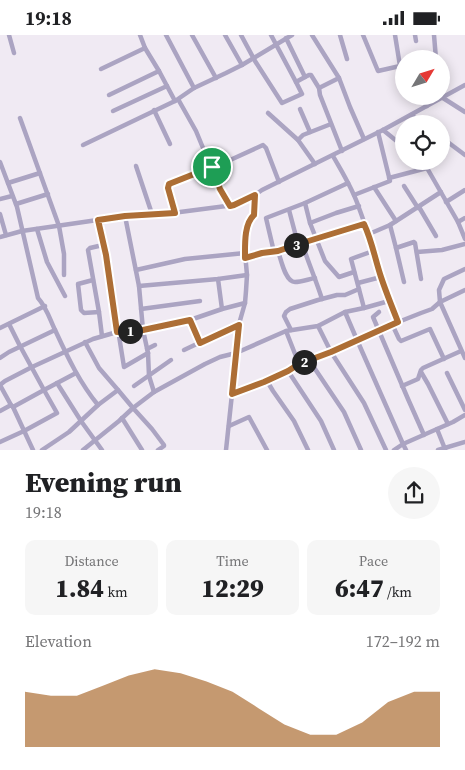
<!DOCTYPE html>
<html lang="en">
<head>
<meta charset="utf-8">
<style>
  body { margin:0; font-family:"Source Serif 4",serif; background:#f6f6f6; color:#202124; height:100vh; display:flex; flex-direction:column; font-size:19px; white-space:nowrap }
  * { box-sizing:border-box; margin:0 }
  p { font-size:16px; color:#757577 }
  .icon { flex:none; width:28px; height:28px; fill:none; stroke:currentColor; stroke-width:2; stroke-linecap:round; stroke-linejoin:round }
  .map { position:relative; height:415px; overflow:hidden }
  .sheet { display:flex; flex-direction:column; background:#fff; flex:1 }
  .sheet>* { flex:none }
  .needle { width:32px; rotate:52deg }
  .controls { position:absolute; left:395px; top:15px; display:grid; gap:10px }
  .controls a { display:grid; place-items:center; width:55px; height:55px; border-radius:50%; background:#fff; box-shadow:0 2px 12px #0003; font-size:25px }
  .pin { position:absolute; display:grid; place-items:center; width:42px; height:42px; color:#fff; margin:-21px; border:2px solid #fff; border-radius:50%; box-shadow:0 1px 5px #0007 }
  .km { position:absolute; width:25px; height:25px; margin:-12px; border-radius:50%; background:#222; color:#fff; font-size:14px; line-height:25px; text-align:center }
  .round { display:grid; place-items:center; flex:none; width:52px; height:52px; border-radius:26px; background:#f6f6f6 }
  .head { display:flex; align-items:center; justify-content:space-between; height:85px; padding:0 25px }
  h1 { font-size:28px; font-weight:800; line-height:38px }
  .figures { display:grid; grid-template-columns:repeat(3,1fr); gap:8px; height:85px; padding:5px 25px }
  .figures div { display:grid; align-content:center; border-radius:10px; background:#f6f6f6; text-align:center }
  .figures b { font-size:25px; font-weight:800 }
  .figures small { font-size:14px; font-weight:400 }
  .figures p { font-size:14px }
  .chart { height:140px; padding:10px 25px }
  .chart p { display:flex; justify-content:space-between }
  .chart svg { width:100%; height:90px; margin-top:5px; fill:#ad6e35; opacity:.7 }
  .status { display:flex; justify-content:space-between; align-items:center; height:35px; padding:0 25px; background:#fff; direction:ltr }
  .status svg { height:14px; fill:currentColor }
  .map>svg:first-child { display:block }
</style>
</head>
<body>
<div class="status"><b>19:18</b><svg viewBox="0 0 49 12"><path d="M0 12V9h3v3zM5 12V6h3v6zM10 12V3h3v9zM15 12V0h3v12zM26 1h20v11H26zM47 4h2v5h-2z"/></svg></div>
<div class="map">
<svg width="465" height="415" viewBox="0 0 465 415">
  <rect width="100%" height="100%" fill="#f0eaf3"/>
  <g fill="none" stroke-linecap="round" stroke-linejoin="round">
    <!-- minor -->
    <g stroke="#aba4c2" stroke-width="4.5">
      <path d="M9,0l5,18"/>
      <path d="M140,0l5,13 14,23 16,30 2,-1"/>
      <path d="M166,0l28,53"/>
      <path d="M192,0l24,43"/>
      <path d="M225,0l17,30 -16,8 -32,15 -16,11 18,32 24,58 10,17"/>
      <path d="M241,0l14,26 27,42 20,-9 -6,-12"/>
      <path d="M271,0l25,47 9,-5"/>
      <path d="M312,0l27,43 11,29 14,32"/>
      <path d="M340,0l7,24"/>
      <path d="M363,0l15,36 22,-5"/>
      <path d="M395,0l5,31 4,5"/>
      <path d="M415,0l1,6"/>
      <path d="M434,0l2,24"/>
      <path d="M286,3l19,39 4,-2h2l8,13 1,7 22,56"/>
      <path d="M242,30l50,-30"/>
      <path d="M101,34l44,-21"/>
      <path d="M319,53l20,-10"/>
      <path d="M109,60l50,-24"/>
      <path d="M441,60l2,3 22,14"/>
      <path d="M421,61l6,10"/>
      <path d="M300,74l10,23"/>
      <path d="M154,75l16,34"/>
      <path d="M113,76l54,-25"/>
      <path d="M268,78l30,27 17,24"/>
      <path d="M411,80l13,9"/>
      <path d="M20,83l39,108 5,28v21"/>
      <path d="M383,95l21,17"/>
      <path d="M441,102l24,18"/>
      <path d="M298,105l5,-5 28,-11"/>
      <path d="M83,110l92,-44"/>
      <path d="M333,121c9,16 20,33 26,52 14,37 23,77 40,114"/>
      <path d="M228,126l35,-16 3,3 13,34"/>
      <path d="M420,126l7,7 31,54 7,-4"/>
      <path d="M0,127l17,45 21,91c9,10 12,22 18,34 12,26 24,51 42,73l20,-15 15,18 -14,13 -36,29"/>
      <path d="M136,131l16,48"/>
      <path d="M389,143l38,-10"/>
      <path d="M8,148l32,-10"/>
      <path d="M348,148l-43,20 5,20 15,38 14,16 15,-5"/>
      <path d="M404,151l14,22"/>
      <path d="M374,152l22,34"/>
      <path d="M255,160l-1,20 -5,4 -2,10 -2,24 2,22 -1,16 -1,12 -6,21 -7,70 32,-12 24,-11 33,50 13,29"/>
      <path d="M354,160l36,-14 -12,-49"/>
      <path d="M0,164l12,-3"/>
      <path d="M446,167l19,-12"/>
      <path d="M16,169l32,-10"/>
      <path d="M419,172l17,29"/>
      <path d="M289,175l9,34"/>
      <path d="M175,177l-7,-24 1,-4 42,-17"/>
      <path d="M0,179l6,21"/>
      <path d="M125,181l14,70 4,44 5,23 1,23 5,16"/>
      <path d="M98,185l8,35 18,112 24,-14"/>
      <path d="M458,187l7,17"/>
      <path d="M310,188l26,-10 23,-7"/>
      <path d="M390,190l6,23 18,-6 1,1 6,36"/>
      <path d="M37,194l10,33 18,34"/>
      <path d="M369,199l21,-9 51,-33"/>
      <path d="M0,202l22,-6 103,-15 55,-4 54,-7 21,-10 7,-5 121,-60 82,-45"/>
      <path d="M302,208c6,19 14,37 20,56"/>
      <path d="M396,213l8,34"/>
      <path d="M278,216c3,8 7,31 17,31 6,0 14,-3 20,-4"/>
      <path d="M274,217l-8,-34 39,-15"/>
      <path d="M417,217l25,-2 23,-6"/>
      <path d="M245,223l17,-5 16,-2 86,-27"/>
      <path d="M465,234l-21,10 -5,11 1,12 25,56"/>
      <path d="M136,235l49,-11 60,-6"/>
      <path d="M218,244l4,30"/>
      <path d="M93,245l-15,4 3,26 3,3 15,-1"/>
      <path d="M358,248l23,-6"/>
      <path d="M139,251l79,-7 29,-4"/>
      <path d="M364,273l-13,-49 22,-8"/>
      <path d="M141,274l59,-8"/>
      <path d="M345,277l12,28 46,104 -9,6"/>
      <path d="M379,277l-6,5 35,82 16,36"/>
      <path d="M190,285l9,23"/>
      <path d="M9,289l11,22 24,44 -31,17"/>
      <path d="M392,289l7,15 2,2 29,-12 14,30"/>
      <path d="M318,291l13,26 33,51 22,47"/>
      <path d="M0,293l45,-22"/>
      <path d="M291,295l-7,-14 2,-4 4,-3 28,-9 19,-5h8l14,-6"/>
      <path d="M286,296l13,33"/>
      <path d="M102,301l-3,-24 -11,-62 2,-2 13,-3"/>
      <path d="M85,307l14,26 19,22"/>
      <path d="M147,314l8,-4"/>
      <path d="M184,315l55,-26"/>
      <path d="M0,323l9,-6 46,-22"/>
      <path d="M309,325l35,52 17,38"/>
      <path d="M288,336l11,-7 32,-12 47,-22 43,-17 11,-4 8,-7 25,-12"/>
      <path d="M421,337l7,12 20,40"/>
      <path d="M447,338l18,37"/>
      <path d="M267,346l6,10 21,30 14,29"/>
      <path d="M57,348l24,38 21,29"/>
      <path d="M0,350l5,-4 27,-14 61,-28 24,-7 26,-2 47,-10 32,-11 23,-6"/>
      <path d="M0,350l11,20"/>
      <path d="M134,351l37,-26"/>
      <path d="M402,351l16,-7 3,-9 2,-2 38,-17"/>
      <path d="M0,376l11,-6 2,2 20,43"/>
      <path d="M122,383l20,32"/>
      <path d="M229,391l20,-9 18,33"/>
      <path d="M437,394l8,20"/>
      <path d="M0,407l24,-11 33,-18 -13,-23 32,-17"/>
      <path d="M42,415l27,-18 29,-27"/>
      <path d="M158,415l6,-4v-1l-12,-16 -19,-21 21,-16 51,-28 15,-7 16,-4 50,-22 32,-5 27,-14 19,-4 25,-7"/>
      <path d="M226,415l6,-56"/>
      <path d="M406,415l-3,-6 50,-22 12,-7"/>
      <path d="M438,415l27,-8"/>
    </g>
  </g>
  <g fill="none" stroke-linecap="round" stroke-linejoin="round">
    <defs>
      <path id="route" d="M212,132l8,22 10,17 4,-1 21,-10 -1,20c-10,9 -9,29 -9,43l17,-5 16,-2 24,-8 62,-19c8,17 11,35 17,53 5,15 11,30 17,45l-67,30 -32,12 -11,7 -24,11 -32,12 7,-69 -39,18 -10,-23 -47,10 -26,2 -11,-77 -8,-35 27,-4 50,-3 -7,-25 1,-4z"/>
    </defs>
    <!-- route casing -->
    <use href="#route" stroke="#fff" stroke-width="10"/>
    <!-- route -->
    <use href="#route" stroke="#ad6e35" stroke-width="6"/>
  </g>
</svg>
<div class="controls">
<a><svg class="needle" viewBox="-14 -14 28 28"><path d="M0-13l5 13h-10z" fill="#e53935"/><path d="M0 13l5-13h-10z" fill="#757577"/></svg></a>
<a><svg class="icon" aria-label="locate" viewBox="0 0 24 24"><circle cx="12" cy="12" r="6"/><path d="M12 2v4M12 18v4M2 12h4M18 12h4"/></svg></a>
</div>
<div class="pin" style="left:212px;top:132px;background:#1e9e55"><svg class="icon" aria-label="arrive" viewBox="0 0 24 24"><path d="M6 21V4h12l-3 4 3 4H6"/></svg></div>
<b class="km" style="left:130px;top:296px">1</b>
<b class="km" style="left:304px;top:327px">2</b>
<b class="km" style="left:296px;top:210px">3</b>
</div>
<section class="sheet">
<div class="head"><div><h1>Evening run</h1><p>19:18</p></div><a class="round"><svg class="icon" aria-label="share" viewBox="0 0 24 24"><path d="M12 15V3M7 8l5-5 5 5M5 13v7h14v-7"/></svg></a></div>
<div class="figures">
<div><p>Distance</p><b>1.84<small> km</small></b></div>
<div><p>Time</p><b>12:29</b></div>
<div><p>Pace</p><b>6:47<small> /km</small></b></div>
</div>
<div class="chart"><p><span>Elevation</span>172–192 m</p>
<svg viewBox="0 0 160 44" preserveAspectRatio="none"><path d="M0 44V17L10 19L20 19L30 14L40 9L50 6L60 8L70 12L80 17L90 25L100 33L110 38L120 38L130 32L140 22L150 17L160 17V44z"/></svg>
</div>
</section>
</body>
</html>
